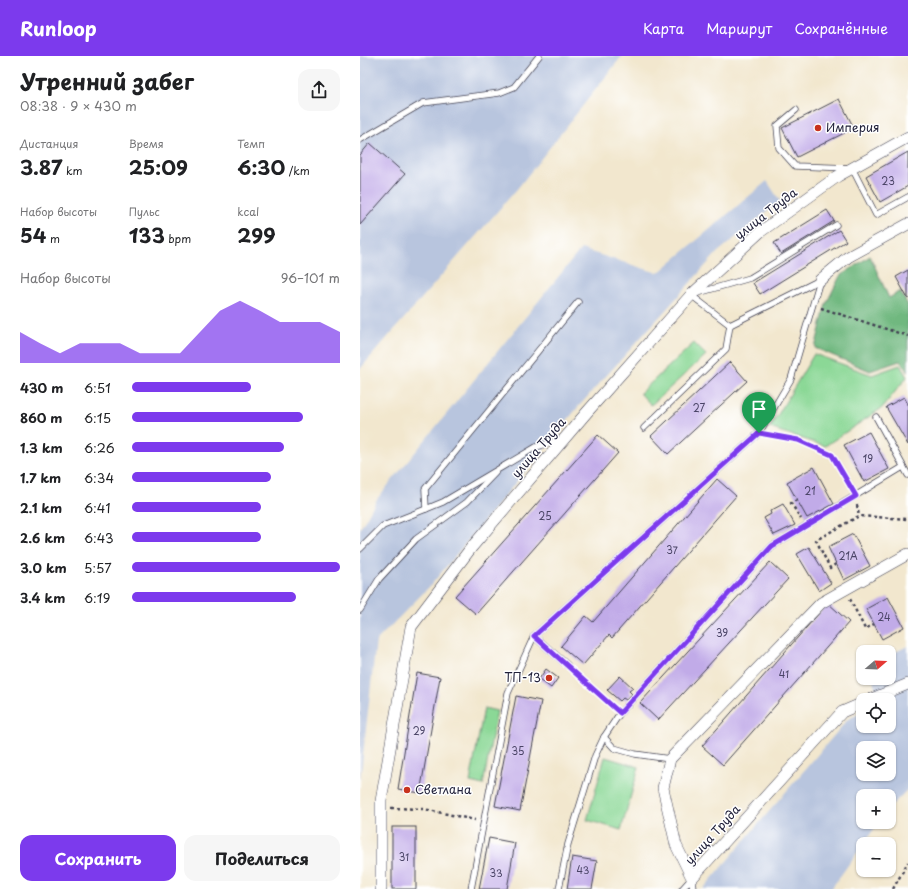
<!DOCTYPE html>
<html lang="ru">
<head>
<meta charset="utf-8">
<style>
  body { margin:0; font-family:"Playpen Sans",sans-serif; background:#f6f6f6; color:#202124; height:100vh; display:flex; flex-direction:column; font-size:15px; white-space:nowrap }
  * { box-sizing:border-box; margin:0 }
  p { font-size:13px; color:#757577 }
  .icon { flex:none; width:22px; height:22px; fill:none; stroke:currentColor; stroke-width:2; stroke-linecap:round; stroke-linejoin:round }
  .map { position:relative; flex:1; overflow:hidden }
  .panel { display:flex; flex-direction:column; background:#fff; width:360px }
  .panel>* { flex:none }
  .needle { width:26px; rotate:71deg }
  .tools { position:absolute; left:496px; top:589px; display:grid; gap:8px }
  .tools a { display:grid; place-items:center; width:40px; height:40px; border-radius:8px; background:#fff; box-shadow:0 1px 3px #0004; font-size:20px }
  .pin { position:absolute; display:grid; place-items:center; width:34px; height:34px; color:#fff; margin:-41px -17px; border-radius:50% 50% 50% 0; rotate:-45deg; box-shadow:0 0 4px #0007 }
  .pin .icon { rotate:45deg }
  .round { display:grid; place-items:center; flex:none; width:42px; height:42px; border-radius:12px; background:#f6f6f6 }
  .headline { display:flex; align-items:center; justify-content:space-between; height:68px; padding:0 20px }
  h1 { font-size:22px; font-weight:700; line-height:30px }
  .metrics { display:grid; grid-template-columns:repeat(3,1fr); gap:6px; height:68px; padding:4px 20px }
  .metrics div { display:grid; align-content:center }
  .metrics b { font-size:20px; font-weight:700 }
  .metrics small { font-size:11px; font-weight:400 }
  .metrics p { font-size:11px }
  .chart { height:112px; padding:8px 20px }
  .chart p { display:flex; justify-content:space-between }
  .chart svg { width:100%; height:72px; margin-top:4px; fill:#7c3aed; opacity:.7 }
  .button { display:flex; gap:8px; margin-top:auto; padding:8px 20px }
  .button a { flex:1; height:46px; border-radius:12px; background:#7c3aed; color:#fff; font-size:16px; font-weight:700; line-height:46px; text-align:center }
  .button a+a { background:#f6f6f6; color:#202124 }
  ul { padding:0 20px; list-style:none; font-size:13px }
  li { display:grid; grid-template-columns:64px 48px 1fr; align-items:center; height:30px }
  li i { height:10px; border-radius:5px; background:#7c3aed }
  header { display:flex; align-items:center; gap:24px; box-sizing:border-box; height:56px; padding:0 20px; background:#7c3aed; color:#fff }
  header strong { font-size:19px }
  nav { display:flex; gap:22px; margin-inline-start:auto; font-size:14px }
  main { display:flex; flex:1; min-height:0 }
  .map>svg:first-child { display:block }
</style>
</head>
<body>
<header>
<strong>Runloop</strong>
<nav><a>Карта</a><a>Маршрут</a><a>Сохранённые</a></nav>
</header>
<main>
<section class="panel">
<div class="headline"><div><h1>Утренний забег</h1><p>08:38 · 9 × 430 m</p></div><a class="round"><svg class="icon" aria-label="share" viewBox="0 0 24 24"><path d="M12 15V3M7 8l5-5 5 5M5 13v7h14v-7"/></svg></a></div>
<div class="metrics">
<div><p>Дистанция</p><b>3.87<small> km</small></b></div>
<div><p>Время</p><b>25:09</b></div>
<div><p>Темп</p><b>6:30<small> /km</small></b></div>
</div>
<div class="metrics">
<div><p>Набор высоты</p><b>54<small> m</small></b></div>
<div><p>Пульс</p><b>133<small> bpm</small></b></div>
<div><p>kcal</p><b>299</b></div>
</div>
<div class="chart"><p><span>Набор высоты</span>96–101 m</p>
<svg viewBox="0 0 160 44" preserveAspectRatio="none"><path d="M0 44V25L10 32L20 38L30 32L40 32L50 32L60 38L70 38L80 38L90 25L100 12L110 6L120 12L130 19L140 19L150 19L160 25V44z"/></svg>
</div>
<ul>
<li><b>430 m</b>6:51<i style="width:57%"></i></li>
<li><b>860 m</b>6:15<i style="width:82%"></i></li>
<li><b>1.3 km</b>6:26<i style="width:73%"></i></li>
<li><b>1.7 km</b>6:34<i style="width:67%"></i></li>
<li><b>2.1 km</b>6:41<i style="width:62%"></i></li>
<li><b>2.6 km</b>6:43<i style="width:62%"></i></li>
<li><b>3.0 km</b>5:57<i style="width:100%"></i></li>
<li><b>3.4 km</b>6:19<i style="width:79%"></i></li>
</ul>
<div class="button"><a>Сохранить</a><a>Поделиться</a></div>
</section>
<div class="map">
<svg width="548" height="833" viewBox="0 0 548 833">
  <rect width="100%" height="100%" fill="#fff"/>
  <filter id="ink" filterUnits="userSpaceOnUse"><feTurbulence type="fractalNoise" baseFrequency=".025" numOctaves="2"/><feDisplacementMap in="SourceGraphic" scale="8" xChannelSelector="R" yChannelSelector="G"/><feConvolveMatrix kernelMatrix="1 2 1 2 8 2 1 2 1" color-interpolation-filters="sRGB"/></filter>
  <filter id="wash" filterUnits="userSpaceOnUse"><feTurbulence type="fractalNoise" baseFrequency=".012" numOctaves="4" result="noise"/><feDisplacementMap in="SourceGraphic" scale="16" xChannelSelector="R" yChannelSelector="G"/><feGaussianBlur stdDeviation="0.9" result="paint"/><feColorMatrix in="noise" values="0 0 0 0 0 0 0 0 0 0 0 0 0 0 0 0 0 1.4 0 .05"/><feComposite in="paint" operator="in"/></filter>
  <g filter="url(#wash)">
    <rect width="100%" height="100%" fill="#f2e7ce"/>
    <!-- industrial -->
    <g fill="#b8c5de" fill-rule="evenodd">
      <path d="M0,0h262l-105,133 -157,180z"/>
      <path d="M407,125l13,20 -62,51 -139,154 -148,179 -55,56 -16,140v-252l17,-30 204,-250 77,24z"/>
      <path d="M548,590v143l-19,19v-12h-26v26h16l-48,67h-128l145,-170 15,-7v14h26v-26h-9l-8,-22h17v-23zM503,692h26v26h-26z"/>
    </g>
    <!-- green -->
    <g fill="#8bd896" stroke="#567d68">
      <path d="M334,287l12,12 -55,50 -11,-12z"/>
      <path d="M454,298l58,21 28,-10 7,12 -25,31 -57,38 -55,-18z"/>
      <path d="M124,652l13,3 -14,74 -13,-3z"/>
      <path d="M245,701l34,10 -18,63 -34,-10z"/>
    </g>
    <!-- forest -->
    <path fill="#70b87f" stroke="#496d5d" d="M510,200l19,42 11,-7 8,14v67l-8,-11 -30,10 -55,-23 11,-44 14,-28z"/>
    <g id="blocks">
      <!-- building -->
      <g fill="#c1abe8">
        <path d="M479,43l15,29 -57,29 -15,-29z"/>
        <path d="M10,87l35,31 -45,51v-70z"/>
        <path d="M548,96v34l-28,16 -14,-26z"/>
        <path d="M467,154l7,11 -53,33 -7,-11z"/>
        <path d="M479,174l7,11 -86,53 -7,-11z"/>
        <path d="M548,214v29l-12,-22z"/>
        <path d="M370,306l17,19 -79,73 -17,-18z"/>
        <path d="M544,341l4,7v41l-22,-38z"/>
        <path d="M509,376l20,37 -25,13 -20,-37z"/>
        <path d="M238,379l20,18 -142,161 -21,-18z"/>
        <path d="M454,411l20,37 -27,14 -20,-36z"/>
        <path d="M357,423l19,17 -124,142 -3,-3 -26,30 -22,-19 25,-30 7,6z"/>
        <path d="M423,448l12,21 -21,10 -10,-17 7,-4 -1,-3z"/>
        <path d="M493,478l17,32 -26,14 -16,-33z"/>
        <path d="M449,491l22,36 -12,8 -22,-37z"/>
        <path d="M410,506l18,17 -130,141 -18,-17z"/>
        <path d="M528,541l16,30 -22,12 -16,-30z"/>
        <path d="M468,547l21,19 -126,143 -21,-19z"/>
        <path d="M186,613l12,9 -7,10 -12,-9z"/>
        <path d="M57,617l23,4 -20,116 -22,-4z"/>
        <path d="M260,620l13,12 -4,3 3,3 -6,6 -3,-2 -3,3 -13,-11z"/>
        <path d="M156,640l25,5 -21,110 -25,-5z"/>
        <rect x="32" y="771" width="24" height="62"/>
        <path d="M129,782l26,5 -8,46h-28z"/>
        <path d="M212,801l25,4 -5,28h-25z"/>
      </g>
    </g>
  </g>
  <g filter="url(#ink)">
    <use href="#blocks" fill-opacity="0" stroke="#414051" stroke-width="1"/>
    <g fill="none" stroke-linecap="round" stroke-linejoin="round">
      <defs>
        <g id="lane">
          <path d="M436,54l-19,16 2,22 16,18 57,2 24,47 32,-18"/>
          <path d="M0,84l63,-37 76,-10 15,-6 25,-31"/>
          <path d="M460,224l-90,45 -39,-30 59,-17 86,-53"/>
          <path d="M516,361l32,58"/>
          <path d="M284,372l82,-79 4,-24"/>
          <path d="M203,383l-27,8 -93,55 -17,7 -1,-20 153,-187"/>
          <path d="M0,493l23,-23 43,-17"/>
          <path d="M0,554l19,-31 37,-40 51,-37 28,-29"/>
          <path d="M207,609l-33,-29 225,-203 32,-54 29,-99"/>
          <path d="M244,681l10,11 21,6 35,5"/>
          <path d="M332,822l1,11"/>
          <path d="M111,833l37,-196 26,-57"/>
          <path d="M199,833l9,-45 27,-88 9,-19 16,-24 152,-167 131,-79"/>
          <path d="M322,833l10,-11"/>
        </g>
        <g id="street">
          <path d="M460,224l28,-23 60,-33"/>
          <path d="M509,644l39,-16"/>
          <path d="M503,647l-21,9 -150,166 -16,-33 -13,-57 7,-29 151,-156 87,-49"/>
          <path d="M21,833v-88l30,-174 60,-79 117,-137 103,-116 69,-63 78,-56 70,-39"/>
        </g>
      </defs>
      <!-- lane casing -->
      <use href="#lane" stroke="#414051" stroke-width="7"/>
      <!-- street casing -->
      <use href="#street" stroke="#414051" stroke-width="12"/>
      <!-- path -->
      <g stroke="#414051" stroke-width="2.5" stroke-dasharray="3 3" stroke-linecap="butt">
        <path d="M461,252l87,28"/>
        <path d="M408,379l30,5 34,15 20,34"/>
        <path d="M437,444l-6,3 10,16"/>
        <path d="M497,449l2,11"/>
        <path d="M476,508l-6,4 -14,-28 43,-24 49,3"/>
        <path d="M490,543l15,30 9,-5"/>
        <path d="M213,614l41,37"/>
        <path d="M31,752l33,1 51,11"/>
        <path d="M533,833l15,-27"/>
      </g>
      <!-- lane -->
      <use href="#lane" stroke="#fff" stroke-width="5.5"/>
      <!-- street -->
      <use href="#street" stroke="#fff" stroke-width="11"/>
    </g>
  </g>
  <g fill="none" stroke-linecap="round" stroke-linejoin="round" filter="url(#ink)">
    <defs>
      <path id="route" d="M399,377l39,7 34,15 24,41 -84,50 -152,167 -86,-77z"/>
    </defs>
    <!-- route casing -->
    <use href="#route" stroke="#fff" stroke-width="8"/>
    <!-- route -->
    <use href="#route" stroke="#7c3aed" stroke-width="5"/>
  </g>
  <!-- markers -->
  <g fill="#c8321e" stroke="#fff" stroke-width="1.5">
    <circle cx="458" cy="72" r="4"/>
    <circle cx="189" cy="622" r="4"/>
    <circle cx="47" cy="734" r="4"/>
  </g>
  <g text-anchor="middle" stroke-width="3" stroke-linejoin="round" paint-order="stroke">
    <!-- number labels -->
    <g font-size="10" fill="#4a4466">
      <text x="528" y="129">23</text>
      <text x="339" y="356">27</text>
      <text x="508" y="407">19</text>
      <text x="450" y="439">21</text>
      <text x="185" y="464">25</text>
      <text x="312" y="498">37</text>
      <text x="488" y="504">21А</text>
      <text x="524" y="565">24</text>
      <text x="362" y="581">39</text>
      <text x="424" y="622">41</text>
      <text x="59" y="679">29</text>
      <text x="158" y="699">35</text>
      <text x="44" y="805">31</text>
      <text x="223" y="818">43</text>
      <text x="136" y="821">33</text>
    </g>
    <!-- poi labels -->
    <g font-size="12" fill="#22223b" stroke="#fff" text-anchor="start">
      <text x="466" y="76">Империя</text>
      <text x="181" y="626" text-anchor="end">ТП-13</text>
      <text x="55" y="738">Светлана</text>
    </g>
    <!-- street labels -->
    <g font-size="12" fill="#22223b" stroke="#fff">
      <text transform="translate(406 158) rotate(-38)" y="4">улица Труда</text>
      <text transform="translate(179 392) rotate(-49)" y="4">улица Труда</text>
      <text transform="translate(353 779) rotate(-48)" y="4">улица Труда</text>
    </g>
  </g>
</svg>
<div class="tools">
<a><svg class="needle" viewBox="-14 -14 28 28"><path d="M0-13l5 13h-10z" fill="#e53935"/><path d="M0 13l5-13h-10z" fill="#757577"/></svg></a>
<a><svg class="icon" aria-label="locate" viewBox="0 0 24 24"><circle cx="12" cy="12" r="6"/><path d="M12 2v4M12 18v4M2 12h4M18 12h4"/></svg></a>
<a><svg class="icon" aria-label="layers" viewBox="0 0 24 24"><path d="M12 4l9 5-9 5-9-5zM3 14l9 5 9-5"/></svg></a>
<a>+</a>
<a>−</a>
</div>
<div class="pin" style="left:399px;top:377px;background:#1e9e55"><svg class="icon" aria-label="arrive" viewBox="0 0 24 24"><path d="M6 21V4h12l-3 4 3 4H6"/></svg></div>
</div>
</main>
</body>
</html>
